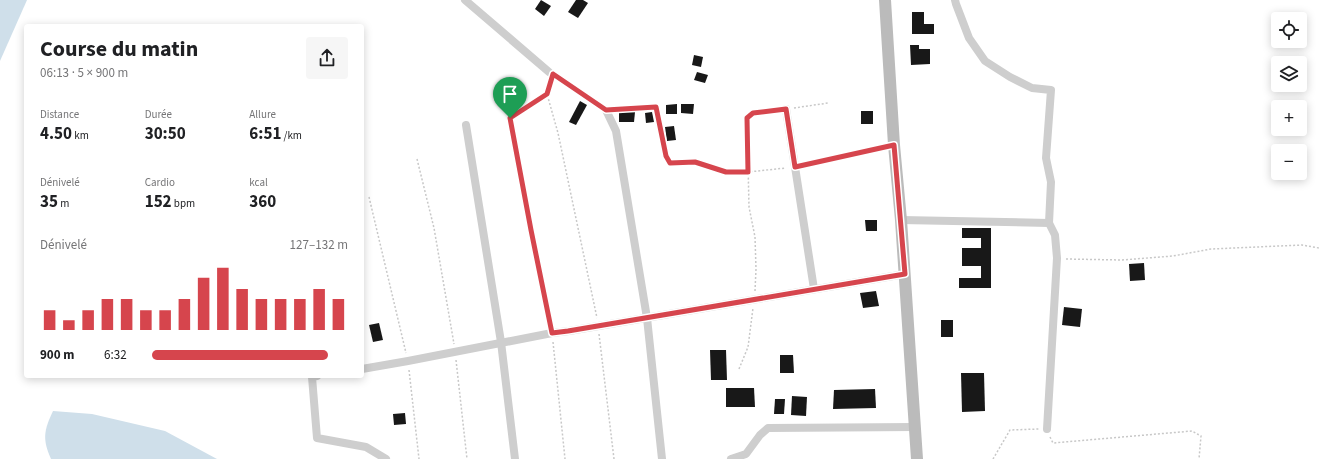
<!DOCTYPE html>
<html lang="fr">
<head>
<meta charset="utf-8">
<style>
  body { margin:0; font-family:"Source Sans 3",sans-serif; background:#f6f6f6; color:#202124; height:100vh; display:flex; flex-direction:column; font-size:15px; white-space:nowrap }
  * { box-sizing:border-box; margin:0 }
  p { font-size:13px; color:#757577 }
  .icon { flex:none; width:22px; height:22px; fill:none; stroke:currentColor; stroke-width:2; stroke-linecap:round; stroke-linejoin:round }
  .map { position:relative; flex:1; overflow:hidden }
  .details { position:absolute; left:24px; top:24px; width:340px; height:354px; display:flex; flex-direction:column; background:#fff; border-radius:4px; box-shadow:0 2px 10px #0003 }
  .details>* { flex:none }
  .buttons { position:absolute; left:1271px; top:12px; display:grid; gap:8px }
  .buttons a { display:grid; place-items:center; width:36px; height:36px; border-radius:4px; background:#fff; box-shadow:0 2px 10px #0003; font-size:20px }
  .pin { position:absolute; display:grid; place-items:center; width:34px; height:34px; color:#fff; margin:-41px -17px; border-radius:50% 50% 50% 0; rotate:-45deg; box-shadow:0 0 4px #0007 }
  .pin .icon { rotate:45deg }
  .round { display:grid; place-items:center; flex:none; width:42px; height:42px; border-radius:4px; background:#f6f6f6 }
  .summary { display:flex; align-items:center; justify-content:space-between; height:68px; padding:0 16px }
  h1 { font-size:22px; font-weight:700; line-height:30px }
  .stats { display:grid; grid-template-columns:repeat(3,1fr); gap:6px; height:68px; padding:4px 16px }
  .stats div { display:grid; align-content:center }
  .stats b { font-size:17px; font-weight:700 }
  .stats small { font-size:11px; font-weight:400 }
  .stats p { font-size:11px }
  .chart { height:112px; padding:8px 16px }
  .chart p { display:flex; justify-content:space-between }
  .chart svg { width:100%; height:72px; margin-top:4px; stroke:#d6454d; stroke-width:6 }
  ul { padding:0 16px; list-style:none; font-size:13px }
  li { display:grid; grid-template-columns:64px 48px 1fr; align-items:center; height:30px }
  li i { height:10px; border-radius:5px; background:#d6454d }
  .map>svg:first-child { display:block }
</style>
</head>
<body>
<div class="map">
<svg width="1319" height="459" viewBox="0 0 1319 459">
  <rect width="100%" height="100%" fill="#fff"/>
  <!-- water -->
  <g fill="#cfdfea">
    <path d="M0,0h27l-27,61z"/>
    <path d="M53,411l39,3 73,17 52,28h-166c-9,-20 -7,-29 2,-48z"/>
  </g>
  <!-- building -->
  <g fill="#181818">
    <path d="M541,0l10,6 -7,10 -9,-7z"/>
    <path d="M576,0h7l5,3 -10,15 -10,-6z"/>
    <path d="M912,12h12v12h10v10h-22z"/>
    <path d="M910,45h9v4h11v15l-19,1z"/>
    <path d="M694,55l9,2 -2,10 -9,-2z"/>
    <path d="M697,72l11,3 -3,8 -11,-3z"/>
    <path d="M580,101l7,4 -11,20 -7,-3z"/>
    <path d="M677,104v10h-11v-9z"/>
    <path d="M681,104h13l-1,10 -12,-1z"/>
    <rect x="861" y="111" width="12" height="13"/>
    <path d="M619,112h16l-1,10h-15z"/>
    <path d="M652,112l2,10 -8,1 -1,-10z"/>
    <path d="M674,126l2,14 -9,1 -2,-14z"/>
    <path d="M865,220h12v11h-11z"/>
    <path d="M962,228h29v60h-32v-10h22v-12h-19v-18h19v-10h-19z"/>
    <path d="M1144,263l1,17 -15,1 -1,-17z"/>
    <path d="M876,291l3,15 -16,2 -3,-15z"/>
    <path d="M1064,307l18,2 -2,18 -18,-2z"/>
    <rect x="941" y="320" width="12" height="17"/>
    <path d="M379,323l4,17 -10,2 -4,-17z"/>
    <path d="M710,350h16l1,30h-16z"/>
    <path d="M780,355h13l1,18h-14z"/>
    <path d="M961,373h23l1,38 -23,1z"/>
    <path d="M726,388h28l1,19h-29z"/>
    <path d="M875,389l1,19 -43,1 1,-19z"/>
    <path d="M792,396l15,1 -1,19 -15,-1z"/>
    <path d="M775,399h10l-1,15h-10z"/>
    <path d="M405,413l1,11 -12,1 -1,-11z"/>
  </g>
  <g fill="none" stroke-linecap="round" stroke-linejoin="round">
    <!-- path -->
    <g stroke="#c8c8c8" stroke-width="1.5" stroke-dasharray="2 2" stroke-linecap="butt">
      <path d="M556,76l43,29"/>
      <path d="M551,80l-4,14 11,39 39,185"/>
      <path d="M547,94l-37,24 21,112 19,94"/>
      <path d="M794,108l34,-5"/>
      <path d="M616,109l40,-2 10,49 4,7 25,-1 31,10h22l38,-4"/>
      <path d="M417,159l17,69 20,116"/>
      <path d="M804,165l80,-18"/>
      <path d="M369,197l37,156"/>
      <path d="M1066,259l56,1 51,-4 38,-7 91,-4 17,3"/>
      <path d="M755,291l1,-22 -1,-32 -6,-30 -2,-89 6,-5 25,-3"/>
      <path d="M599,334l15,125"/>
      <path d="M553,342l12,117"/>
      <path d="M456,360l11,99"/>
      <path d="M739,369l9,-22 5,-39"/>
      <path d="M409,370l10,89"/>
      <path d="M1050,437l3,6 139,-12 9,5 -2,23"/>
      <path d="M993,459l17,-29 29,-1"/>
    </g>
    <!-- minor -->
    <g stroke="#cecece" stroke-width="8">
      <path d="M465,0l84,72"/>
      <path d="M955,0l1,4 13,34 16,23 25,16 22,11 19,2 -5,68 5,24 -2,41 6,12 2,23 -10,171"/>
      <path d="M786,109l28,180"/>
      <path d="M606,110l10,21 31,187 15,141"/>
      <path d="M466,125l35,217 14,117"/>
      <path d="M901,220l148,3"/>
      <path d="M362,369l46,-8 144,-28 17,-2 336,-57"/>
      <path d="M317,376l-5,1 5,61 49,9 20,12"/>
      <path d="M731,459l15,-5 14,-19 8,-7 147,-1"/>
    </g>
    <!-- secondary -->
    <path stroke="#bbb" stroke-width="12" d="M885,0l9,145 7,75 16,239"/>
  </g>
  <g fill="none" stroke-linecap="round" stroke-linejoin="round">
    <defs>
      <path id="route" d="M553,74l53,36 50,-3 10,49 4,7 25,-1 31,10h22l-1,-54 6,-5 33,-4 9,58 99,-22 11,129 -337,57 -16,2 -21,-103 -21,-112 37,-24z"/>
    </defs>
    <!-- route casing -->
    <use href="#route" stroke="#fff" stroke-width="8"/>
    <!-- route -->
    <use href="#route" stroke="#d6454d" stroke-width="5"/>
  </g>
</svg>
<div class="buttons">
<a><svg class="icon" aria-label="locate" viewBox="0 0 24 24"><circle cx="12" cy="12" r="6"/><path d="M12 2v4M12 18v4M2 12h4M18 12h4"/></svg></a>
<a><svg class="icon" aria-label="layers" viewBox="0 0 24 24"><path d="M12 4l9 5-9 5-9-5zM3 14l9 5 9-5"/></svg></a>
<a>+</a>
<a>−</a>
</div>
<div class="pin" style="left:510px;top:118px;background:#1e9e55"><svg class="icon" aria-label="arrive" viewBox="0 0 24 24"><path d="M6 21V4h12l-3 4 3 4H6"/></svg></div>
<section class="details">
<div class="summary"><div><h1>Course du matin</h1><p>06:13 · 5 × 900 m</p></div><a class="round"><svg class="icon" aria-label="share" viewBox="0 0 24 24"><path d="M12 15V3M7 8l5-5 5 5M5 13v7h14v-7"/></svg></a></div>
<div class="stats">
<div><p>Distance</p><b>4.50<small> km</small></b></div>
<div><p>Durée</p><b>30:50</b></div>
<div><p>Allure</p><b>6:51<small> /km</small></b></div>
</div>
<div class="stats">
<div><p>Dénivelé</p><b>35<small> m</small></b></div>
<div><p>Cardio</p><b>152<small> bpm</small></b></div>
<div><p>kcal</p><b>360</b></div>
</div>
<div class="chart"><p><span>Dénivelé</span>127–132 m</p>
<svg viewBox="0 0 160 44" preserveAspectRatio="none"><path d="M5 44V32M15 44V38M25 44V32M35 44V25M45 44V25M55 44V32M65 44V32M75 44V25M85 44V12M95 44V6M105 44V19M115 44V25M125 44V25M135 44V25M145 44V19M155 44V25"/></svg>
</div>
<ul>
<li><b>900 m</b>6:32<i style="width:90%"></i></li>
</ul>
</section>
</div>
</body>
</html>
